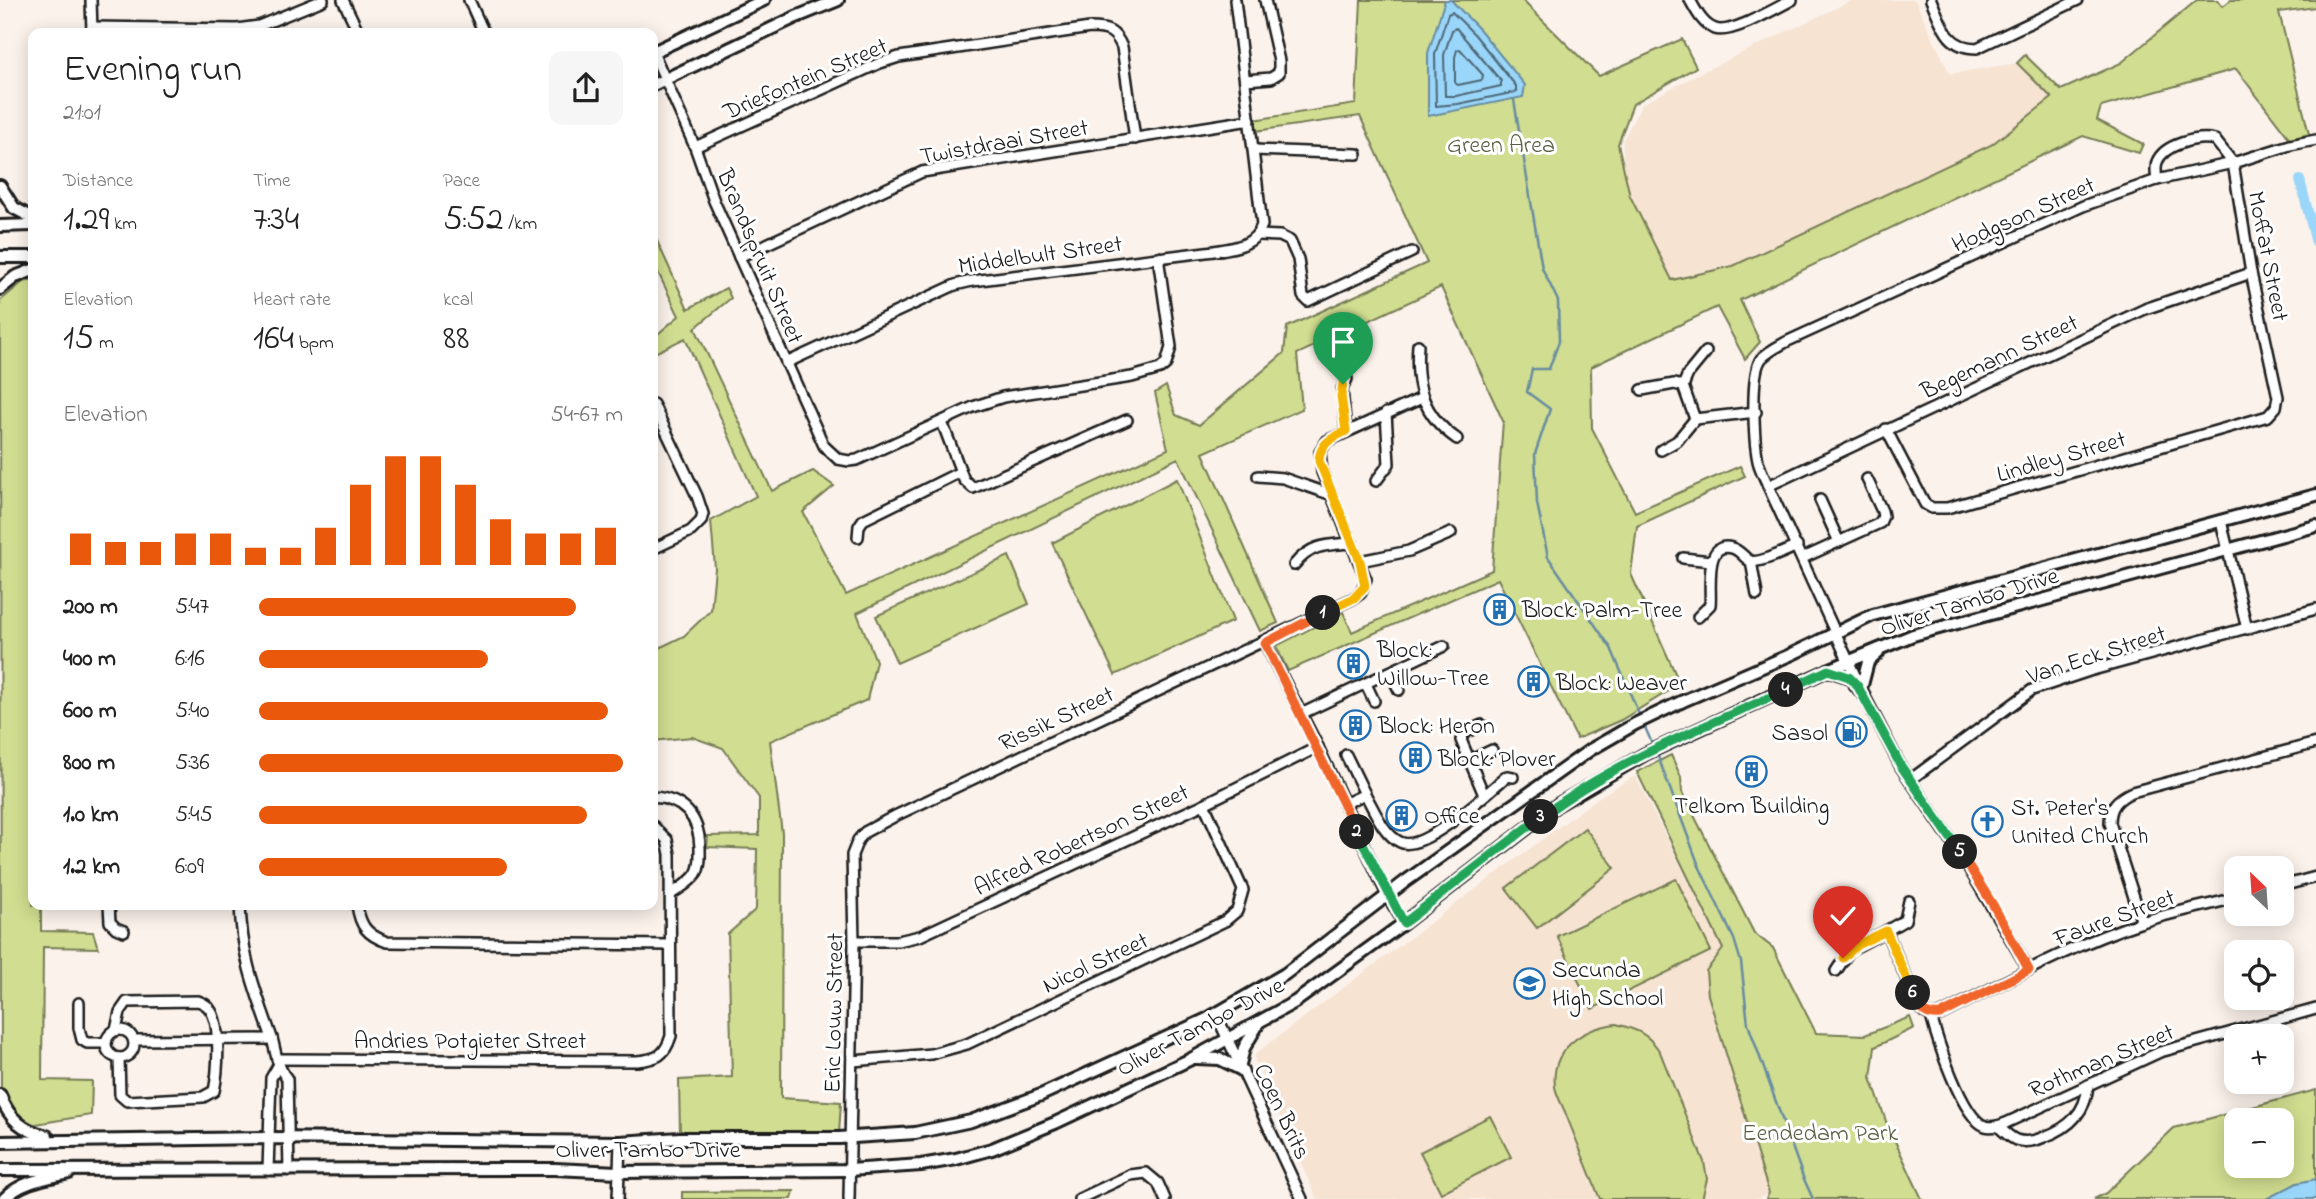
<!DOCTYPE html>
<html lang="en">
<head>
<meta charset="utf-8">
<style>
  body { margin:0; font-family:"Indie Flower",sans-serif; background:#f6f6f6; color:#222; height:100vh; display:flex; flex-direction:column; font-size:26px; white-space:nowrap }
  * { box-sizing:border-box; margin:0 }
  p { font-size:23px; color:#767676 }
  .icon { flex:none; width:38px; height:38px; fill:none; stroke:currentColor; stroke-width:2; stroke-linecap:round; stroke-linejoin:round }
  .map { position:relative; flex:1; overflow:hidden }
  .sheet { position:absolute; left:28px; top:28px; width:630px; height:882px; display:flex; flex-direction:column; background:#fff; border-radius:14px; box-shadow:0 4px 18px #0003 }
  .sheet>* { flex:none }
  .needle { width:46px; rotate:335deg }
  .buttons { position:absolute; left:2224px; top:856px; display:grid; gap:14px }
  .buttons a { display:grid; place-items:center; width:70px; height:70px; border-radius:14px; background:#fff; box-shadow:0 4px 18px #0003; font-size:35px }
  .pin { position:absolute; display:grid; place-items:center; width:60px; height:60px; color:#fff; margin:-72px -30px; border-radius:50% 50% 50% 0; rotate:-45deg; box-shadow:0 0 7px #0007 }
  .pin .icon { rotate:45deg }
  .km { position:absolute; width:35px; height:35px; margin:-18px; border-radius:50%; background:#222; color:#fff; font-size:19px; line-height:35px; text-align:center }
  .round { display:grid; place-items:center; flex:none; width:74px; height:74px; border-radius:14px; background:#f6f6f6 }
  .summary { display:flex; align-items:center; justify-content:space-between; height:119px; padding:0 35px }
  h1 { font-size:38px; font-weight:600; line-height:52px }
  .figures { display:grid; grid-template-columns:repeat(3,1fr); gap:10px; height:119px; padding:7px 35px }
  .figures div { display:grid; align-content:center }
  .figures b { font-size:35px; font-weight:600 }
  .figures small { font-size:19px; font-weight:400 }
  .figures p { font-size:19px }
  .chart { height:196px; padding:14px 35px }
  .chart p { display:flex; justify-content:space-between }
  .chart svg { width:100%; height:126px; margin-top:7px; stroke:#ea580c; stroke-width:6 }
  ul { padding:0 35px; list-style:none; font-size:23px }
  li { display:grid; grid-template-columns:112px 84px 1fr; align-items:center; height:52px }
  li i { height:18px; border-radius:9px; background:#ea580c }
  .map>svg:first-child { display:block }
</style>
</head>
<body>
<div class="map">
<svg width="2316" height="1199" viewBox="0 0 2316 1199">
  <rect width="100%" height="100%" fill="#fbf2eb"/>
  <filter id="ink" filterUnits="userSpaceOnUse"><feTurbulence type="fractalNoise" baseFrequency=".0143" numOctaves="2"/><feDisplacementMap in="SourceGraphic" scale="14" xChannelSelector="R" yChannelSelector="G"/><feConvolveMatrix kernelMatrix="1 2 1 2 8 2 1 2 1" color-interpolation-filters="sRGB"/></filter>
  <g filter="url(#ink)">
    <!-- built -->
    <g fill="#f6e3d2">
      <path d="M1853,0h62l35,74 67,-11 35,35 -61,47 -258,121 -61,14 -42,-84 -7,-32v-24l19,-36 58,-31z"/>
      <path d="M1635,776l88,173 -17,22 2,24 61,198 -12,6h-440l-62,-138v-7l344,-257z"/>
    </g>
    <!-- green -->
    <g fill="#d1dd90" stroke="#767c56" stroke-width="2" fill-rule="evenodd">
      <path d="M1361,0h161l77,76 83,-37 14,28 -63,37 -15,40 12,52 42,84 61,-14 258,-121 61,-47 -35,-35 8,-8 36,35 60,-27 76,-63h21l5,6 8,-6h85v7l-37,5 30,122 -19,5 -54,-70 -135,38 -4,13 46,24 -4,9 -56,-17 -343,164 20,42 -15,17 -28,-52 -126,60 1,61 43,84 105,-46 5,10 -108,50 -6,48 49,110 -59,36 -44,19 -79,-160 -210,92 -12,-25 67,-34 9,20 140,-62 11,-149 -62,-134 -144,67 5,55 -99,44 75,170 -18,8 -82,-173 -321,155 19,48 -9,39 -97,41 12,92 -1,265 60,4 -2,32h-159l-1,-54 53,-3 -4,-143 28,-25 1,-60 -50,-2 1,-11 51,-1v-37l-36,-50 -31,-11 -39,4v-90l31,-15 27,-26 4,-42 -4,-47 45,-25 -71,-158 -32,16v-16l26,-22 -26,-54v-30l35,77 38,-21 5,10 -36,30 77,163 41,-20 21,15 -31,26 43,83 322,-146 -13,-56 11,-7 10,29 23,10 85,-72 3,-26 140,-64 -67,-147 -105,15 -2,-11 103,-16z"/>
      <path d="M33,280v625h8v26l52,1 5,16 -55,-1 -1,133 50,1 -1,34 -61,10 -15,-11 -14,-25 -1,-788 23,-19z"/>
      <path d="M1177,479l56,142 -118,54 -63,-132z"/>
      <path d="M1009,556l20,48 -132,59 -21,-47z"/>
      <path d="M1671,755l10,22 1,15 72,141 19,15 43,85 49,2 45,-18 4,11 -39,19 -4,31 16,46 35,75h-156l3,-6 -61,-198 -2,-24 17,-22 -86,-177z"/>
      <path d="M1585,828l30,40 -78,60 -31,-40z"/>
      <path d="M1676,879l35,72 -119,58 -35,-73z"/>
      <path d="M1616,1024c20,5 33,10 44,28l44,110 3,17 -5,20h-102c-11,-27 -22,-54 -33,-82 -3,-9 -10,-20 -12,-30 -5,-38 28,-59 61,-63z"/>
      <path d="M2316,1090v109h-222l12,-6 68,-65zM2236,1120h46v46h-46z"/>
      <path d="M1490,1116l21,41 -70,36 -21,-41z"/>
      <path d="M794,1191l-2,8h-110v-7z"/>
    </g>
    <!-- water -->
    <g fill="#9ad6fa" stroke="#688ca1" stroke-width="2">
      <path d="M1445,0h6l29,30 45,55 -2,12 -95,19v-63z"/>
      <path d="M2316,1179v20h-50l31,-16z"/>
    </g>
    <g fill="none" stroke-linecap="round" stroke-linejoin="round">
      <!-- shore -->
      <g stroke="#4e6675" stroke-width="2">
        <path d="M1452,12l23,23 41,51v6l-58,12 -22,2 -1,-52 13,-40z"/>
        <path d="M1456,28l45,53v5l-45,10h-11l-1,-41 8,-25z"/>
        <path d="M1460,49l23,26 -1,5 -24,5 -3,-2v-26l2,-7z"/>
      </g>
      <!-- stream -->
      <g stroke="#688ca1" stroke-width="2.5">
        <path d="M1514,100l28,168 16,33 1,40 -10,28h-17l-5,23 23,17 -15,45 2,49 11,54 63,91 30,71"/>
        <path d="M1644,725l10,23"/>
        <path d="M1657,754l42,112 35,73 7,23 7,62 55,153 10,22"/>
      </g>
      <!-- canal -->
      <path stroke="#9ad6fa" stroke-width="10" d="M2300,180l16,63"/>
      <defs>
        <g id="minor">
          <path d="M91,0l1,32"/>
          <path d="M343,0l16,33"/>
          <path d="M469,0l15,33"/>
          <path d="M1690,0c6,11 13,25 25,29 16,6 61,-21 77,-29"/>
          <path d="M1931,0c11,24 15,48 46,48l101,-48"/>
          <path d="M92,27l145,2 22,-3 64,-26"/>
          <path d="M653,52l42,95 19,54 110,245 14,13 11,2 8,-1 116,-53 30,-10 129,-20 28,-8 6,-5 5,-17 -13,-90"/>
          <path d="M1245,80l26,-2 8,-5v-12l-14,-61"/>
          <path d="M695,147l185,-84 19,-6 191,-29c18,0 25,3 32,19l13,92"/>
          <path d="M1254,150l103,4"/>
          <path d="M1259,235l21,1 10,5 8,18 5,37 5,5 104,-49"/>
          <path d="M739,257l183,-85 328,-52"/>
          <path d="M1418,345c-3,40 4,70 39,94"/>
          <path d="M786,363l169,-78 17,-4 242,-30c20,-3 41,-5 48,-26l-27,-225"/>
          <path d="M1683,386l5,-12 18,-22"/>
          <path d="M1642,390l32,-6 9,2 12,33"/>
          <path d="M653,404l44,92 6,18 -2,7 -10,10 -38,18"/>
          <path d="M942,422l22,58 9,8 154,-68"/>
          <path d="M1886,429l39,75 7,4h15l321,-92 8,-9 2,-10 -27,-124 -18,-110 -18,-23c-17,-4 -51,4 -58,22 -2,6 -1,12 0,18"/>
          <path d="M1346,431l-4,-42 5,-10"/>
          <path d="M1661,450l16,-9 18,-22 61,-7"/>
          <path d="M1258,476l25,2 49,17"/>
          <path d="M1376,481l13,-17 -3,-51"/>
          <path d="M1768,486l377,-177 106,-36"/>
          <path d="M1820,500l19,42"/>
          <path d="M2221,521l26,108"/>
          <path d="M858,537l1,-11 4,-6 97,-48"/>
          <path d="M1683,558l28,3"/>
          <path d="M1803,558l77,-35 3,-7 -1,-5 -15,-32"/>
          <path d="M1360,561l49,-10 42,-18"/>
          <path d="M1751,561l6,34"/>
          <path d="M1294,565c17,-21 32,-20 58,-22"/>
          <path d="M1698,617l12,-12c2,-15 -7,-65 22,-57 8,2 12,10 18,13 9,3 38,-11 47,-15"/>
          <path d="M1265,643l53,104 70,150 16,26"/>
          <path d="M1390,672l9,18"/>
          <path d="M1366,684l8,17"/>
          <path d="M1301,714l143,-68"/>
          <path d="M1482,725l-18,8 -3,7 23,55"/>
          <path d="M1346,755l19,39"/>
          <path d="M1469,761l23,-11"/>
          <path d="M1910,780l122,-90 57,-19 227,-62"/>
          <path d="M653,797c31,2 46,20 47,50 0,9 1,19 -4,27 -6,9 -18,15 -26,21"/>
          <path d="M1344,804l21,-10c9,15 18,40 35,48 23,12 89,-51 107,-66l6,1"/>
          <path d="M2282,886l34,-9"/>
          <path d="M1909,901l-4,19 -19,11 31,72 7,9 7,4"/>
          <path d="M109,905l1,17 6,6 8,3"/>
          <path d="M240,905c2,54 15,84 32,133 4,15 5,28 15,41l2,91"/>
          <path d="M357,905c3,21 10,30 30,37l283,3"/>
          <path d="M2142,922l-32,-99c0,-17 7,-24 22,-31l184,-49"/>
          <path d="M854,941h44l22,-5 284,-132 114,-57"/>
          <path d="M2029,970l-68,-115 -60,-88 -37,-72 -96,-209c-3,-8 -8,-16 -10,-25 -4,-19 -8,-87 3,-102 7,-8 18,-13 27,-18l295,-135 74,-26 76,-17 57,-18 26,-5"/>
          <path d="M1836,971l14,-21 36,-19"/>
          <path d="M79,1003v25l3,12 5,3h18"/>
          <path d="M1216,1014l86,185"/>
          <path d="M1931,1016c6,23 31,102 54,110 7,2 14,0 21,-3l154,-71 156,-43"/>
          <path d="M1931,1016l9,-1c65,-33 133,-71 202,-93 31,-10 63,-16 94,-24"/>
          <circle cx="120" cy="1044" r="14"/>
          <path d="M116,1030l4,-18 7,-10 71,-1c6,2 10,4 13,10 10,16 7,62 3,80l-11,6 -76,4 -7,-6 -1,-37"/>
          <path d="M134,1040l138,-1"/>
          <path d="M277,1059l360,2c20,-2 28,-5 34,-25l-1,-182 -3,-14 -14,-14"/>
          <path d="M853,1061l78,-7 36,-10 258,-123 12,-10 6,-21 -39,-86"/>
          <path d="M1998,1126c5,5 11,11 18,14 9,3 19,1 28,-3 25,-9 42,-24 44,-52"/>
          <path d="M268,1170l3,-92 7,-12"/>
          <path d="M618,1199l2,-57"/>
          <path d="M849,1199l5,-258 -2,-86 6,-15 7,-8 32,-17 457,-217 7,-5 5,-14 -44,-107 -2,-20 7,-11 95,-43"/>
          <path d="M1079,1199l51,-24 16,-2 12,10 7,16"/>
        </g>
        <g id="tertiary">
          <path d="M653,52l111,-52"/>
          <path d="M653,85l143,-68 42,-17"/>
          <path d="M0,186l14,22 19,10"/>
          <path d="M0,226l33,-1"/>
          <path d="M0,257h33"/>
          <path d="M0,289l15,-12 18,-7"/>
          <path d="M1828,670l21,7 15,18"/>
          <path d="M1861,689l7,-27 10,-9"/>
          <path d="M1196,1058l24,1 22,11"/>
          <path d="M1240,1064l4,-16 13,-22"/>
          <path d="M0,1095c9,24 23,36 47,41"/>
          <path d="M0,1142l270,-4 350,4 60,-4h159l76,-5 56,-12 70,-26 166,-76 78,-45 121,-93 184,-131 45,-26 48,-23 107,-46 83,-40 443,-120"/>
          <path d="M0,1170l555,-1 63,3 231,-2 72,-5 35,-6 36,-10 63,-26 136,-64 104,-57 109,-79 153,-118 88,-51 183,-84 85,-35 403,-109"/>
          <path d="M4,1199c17,-18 43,-21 65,-26"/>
        </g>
      </defs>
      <!-- minor casing -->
      <use href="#minor" stroke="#1c1c1c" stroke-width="14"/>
      <!-- tertiary casing -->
      <use href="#tertiary" stroke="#1c1c1c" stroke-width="16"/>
      <!-- minor -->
      <use href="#minor" stroke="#fff" stroke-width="9"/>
      <!-- tertiary -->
      <use href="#tertiary" stroke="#fff" stroke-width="10"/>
    </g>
  </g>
  <g fill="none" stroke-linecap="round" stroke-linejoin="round" filter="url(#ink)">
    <defs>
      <path id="split-1" d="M1323,613l31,-15 11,-12 -5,-25 -41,-100c1,-18 12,-22 27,-30l-5,-35 2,-12"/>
      <path id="split-2" d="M1323,613l-58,30 92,189"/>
      <path id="split-3" d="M1357,832l47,91 137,-106"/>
      <path id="split-4" d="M1541,817c73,-56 162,-89 245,-127"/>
      <path id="split-5" d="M1786,690l42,-20 21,7 8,8 44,81 59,86"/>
      <path id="split-6" d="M1913,993c6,14 10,24 27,22l89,-45 -36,-65 -33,-53"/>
      <path id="split-7" d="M1843,958l14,-13 29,-14 27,62"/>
    </defs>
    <!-- split-1 casing -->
    <use href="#split-1" stroke="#fff" stroke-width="14"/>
    <!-- split-2 casing -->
    <use href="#split-2" stroke="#fff" stroke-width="14"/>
    <!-- split-3 casing -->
    <use href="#split-3" stroke="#fff" stroke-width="14"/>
    <!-- split-4 casing -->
    <use href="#split-4" stroke="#fff" stroke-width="14"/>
    <!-- split-5 casing -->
    <use href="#split-5" stroke="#fff" stroke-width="14"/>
    <!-- split-6 casing -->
    <use href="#split-6" stroke="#fff" stroke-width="14"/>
    <!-- split-7 casing -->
    <use href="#split-7" stroke="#fff" stroke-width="14"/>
    <!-- split-1 -->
    <use href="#split-1" stroke="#f5b400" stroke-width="9"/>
    <!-- split-2 -->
    <use href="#split-2" stroke="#f0652b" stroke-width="9"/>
    <!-- split-3 -->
    <use href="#split-3" stroke="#22a559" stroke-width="9"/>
    <!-- split-4 -->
    <use href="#split-4" stroke="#22a559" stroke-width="9"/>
    <!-- split-5 -->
    <use href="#split-5" stroke="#22a559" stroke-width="9"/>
    <!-- split-6 -->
    <use href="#split-6" stroke="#f0652b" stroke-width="9"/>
    <!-- split-7 -->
    <use href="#split-7" stroke="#f5b400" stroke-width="9"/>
  </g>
  <!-- icons -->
  <defs>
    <symbol id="building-ring" viewBox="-11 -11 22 22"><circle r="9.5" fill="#fff" stroke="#1f6fb2" stroke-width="1.5"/><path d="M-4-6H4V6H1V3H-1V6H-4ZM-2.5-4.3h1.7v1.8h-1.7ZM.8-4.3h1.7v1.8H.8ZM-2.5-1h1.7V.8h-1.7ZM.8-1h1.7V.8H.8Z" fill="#1f6fb2"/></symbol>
    <symbol id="fuel-ring" viewBox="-11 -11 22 22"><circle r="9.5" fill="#fff" stroke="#1f6fb2" stroke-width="1.5"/><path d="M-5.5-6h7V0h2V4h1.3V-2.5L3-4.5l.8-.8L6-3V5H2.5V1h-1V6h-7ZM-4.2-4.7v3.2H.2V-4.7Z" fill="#1f6fb2"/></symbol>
    <symbol id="church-ring" viewBox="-11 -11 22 22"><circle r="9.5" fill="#fff" stroke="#1f6fb2" stroke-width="1.5"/><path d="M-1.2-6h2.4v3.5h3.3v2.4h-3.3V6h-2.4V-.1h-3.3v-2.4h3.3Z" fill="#1f6fb2"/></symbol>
    <symbol id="school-ring" viewBox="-11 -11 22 22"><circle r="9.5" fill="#fff" stroke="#1f6fb2" stroke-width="1.5"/><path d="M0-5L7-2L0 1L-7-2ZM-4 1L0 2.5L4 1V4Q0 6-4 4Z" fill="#1f6fb2"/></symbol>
  </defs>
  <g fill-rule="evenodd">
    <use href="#building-ring" x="1482" y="592" width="35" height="35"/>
    <use href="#building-ring" x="1336" y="646" width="35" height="35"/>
    <use href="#building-ring" x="1516" y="664" width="35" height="35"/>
    <use href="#building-ring" x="1338" y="708" width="35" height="35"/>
    <use href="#fuel-ring" x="1834" y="714" width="35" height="35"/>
    <use href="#building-ring" x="1398" y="740" width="35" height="35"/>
    <use href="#building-ring" x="1734" y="754" width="35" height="35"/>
    <use href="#building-ring" x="1384" y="798" width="35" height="35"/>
    <use href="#church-ring" x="1970" y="804" width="35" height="35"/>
    <use href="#school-ring" x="1512" y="966" width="35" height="35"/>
  </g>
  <g text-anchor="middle" stroke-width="6" stroke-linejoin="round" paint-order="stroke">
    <!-- street labels -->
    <g font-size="24" fill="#1c1c1c" stroke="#fff">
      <text transform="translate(805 78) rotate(-23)" y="8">Driefontein Street</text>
      <text transform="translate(1004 141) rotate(-10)" y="8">Twistdraai Street</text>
      <text transform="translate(2023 214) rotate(-24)" y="8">Hodgson Street</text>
      <text transform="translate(1040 254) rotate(-8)" y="8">Middelbult Street</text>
      <text transform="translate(761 256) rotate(67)" y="8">Brandspruit Street</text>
      <text transform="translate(2269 256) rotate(79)" y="8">Moffat Street</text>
      <text transform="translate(1999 356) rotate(-25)" y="8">Begemann Street</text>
      <text transform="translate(2061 456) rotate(-16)" y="8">Lindley Street</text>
      <text transform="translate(1969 601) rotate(-17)" y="8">Oliver Tambo Drive</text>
      <text transform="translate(2096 654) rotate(-18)" y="8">Van Eck Street</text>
      <text transform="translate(1056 718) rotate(-25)" y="8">Rissik Street</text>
      <text transform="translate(1081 839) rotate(-25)" y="8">Alfred Robertson Street</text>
      <text transform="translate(2114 917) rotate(-20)" y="8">Faure Street</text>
      <text transform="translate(1095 962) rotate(-25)" y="8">Nicol Street</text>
      <text transform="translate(833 1013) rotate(-89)" y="8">Eric Louw Street</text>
      <text transform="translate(1200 1026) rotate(-28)" y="8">Oliver Tambo Drive</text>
      <text x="470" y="1048">Andries Potgieter Street</text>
      <text transform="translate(2101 1060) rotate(-23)" y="8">Rothman Street</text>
      <text transform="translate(1283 1111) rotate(65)" y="8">Coen Brits</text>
      <text x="648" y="1157">Oliver Tambo Drive</text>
    </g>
    <!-- park labels -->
    <g font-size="24" fill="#5b6045" stroke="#fff">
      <text x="1501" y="152">Green Area</text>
      <text x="1820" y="1140">Eendedam Park</text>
    </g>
    <!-- poi labels -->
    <g font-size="24" fill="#1c1c1c" stroke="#fff" text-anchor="start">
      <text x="1522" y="617">Block: Palm-Tree</text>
      <text x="1377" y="657">Block:<tspan x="1377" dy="28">Willow-Tree</tspan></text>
      <text x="1556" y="690">Block: Weaver</text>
      <text x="1378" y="733">Block: Heron</text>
      <text x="1828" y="740" text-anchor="end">Sasol</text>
      <text x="1438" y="766">Block: Plover</text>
      <text x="1752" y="813" text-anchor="middle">Telkom Building</text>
      <text x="2011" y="815">St. Peter's<tspan x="2011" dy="28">United Church</tspan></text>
      <text x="1424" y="823">Office</text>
      <text x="1552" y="977">Secunda<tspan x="1552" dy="28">High School</tspan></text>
    </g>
  </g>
</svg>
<div class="buttons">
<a><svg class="needle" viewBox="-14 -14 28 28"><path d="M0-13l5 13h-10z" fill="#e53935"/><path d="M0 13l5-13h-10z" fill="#767676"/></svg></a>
<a><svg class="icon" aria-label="locate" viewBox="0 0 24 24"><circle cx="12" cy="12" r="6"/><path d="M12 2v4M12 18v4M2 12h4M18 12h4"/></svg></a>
<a>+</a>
<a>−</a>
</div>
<div class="pin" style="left:1343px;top:384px;background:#1e9e55"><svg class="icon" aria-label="arrive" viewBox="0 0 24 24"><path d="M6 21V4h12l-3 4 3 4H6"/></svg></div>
<div class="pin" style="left:1843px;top:958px;background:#d93025"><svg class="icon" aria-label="check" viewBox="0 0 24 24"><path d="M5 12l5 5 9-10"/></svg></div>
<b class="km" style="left:1323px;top:613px">1</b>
<b class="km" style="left:1357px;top:832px">2</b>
<b class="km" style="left:1541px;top:817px">3</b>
<b class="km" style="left:1786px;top:690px">4</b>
<b class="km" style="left:1960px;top:852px">5</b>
<b class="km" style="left:1913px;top:993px">6</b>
<section class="sheet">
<div class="summary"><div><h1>Evening run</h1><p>21:01</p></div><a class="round"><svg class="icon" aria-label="share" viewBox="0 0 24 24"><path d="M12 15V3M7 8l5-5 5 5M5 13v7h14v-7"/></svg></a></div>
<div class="figures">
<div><p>Distance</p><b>1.29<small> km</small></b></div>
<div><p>Time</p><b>7:34</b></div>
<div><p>Pace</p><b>5:52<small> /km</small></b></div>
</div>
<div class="figures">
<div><p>Elevation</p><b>15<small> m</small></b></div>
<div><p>Heart rate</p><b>164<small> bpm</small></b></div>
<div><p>kcal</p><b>88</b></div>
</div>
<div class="chart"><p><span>Elevation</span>54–67 m</p>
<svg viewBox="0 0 160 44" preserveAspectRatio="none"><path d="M5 44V33M15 44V36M25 44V36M35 44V33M45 44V33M55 44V38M65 44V38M75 44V31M85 44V16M95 44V6M105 44V6M115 44V16M125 44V28M135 44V33M145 44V33M155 44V31"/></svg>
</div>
<ul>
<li><b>200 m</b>5:47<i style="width:87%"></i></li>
<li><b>400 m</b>6:16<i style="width:63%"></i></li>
<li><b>600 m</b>5:40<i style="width:96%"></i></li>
<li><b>800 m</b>5:36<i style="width:100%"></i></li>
<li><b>1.0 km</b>5:45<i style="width:90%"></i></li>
<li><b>1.2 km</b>6:09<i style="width:68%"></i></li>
</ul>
</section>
</div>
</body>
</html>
